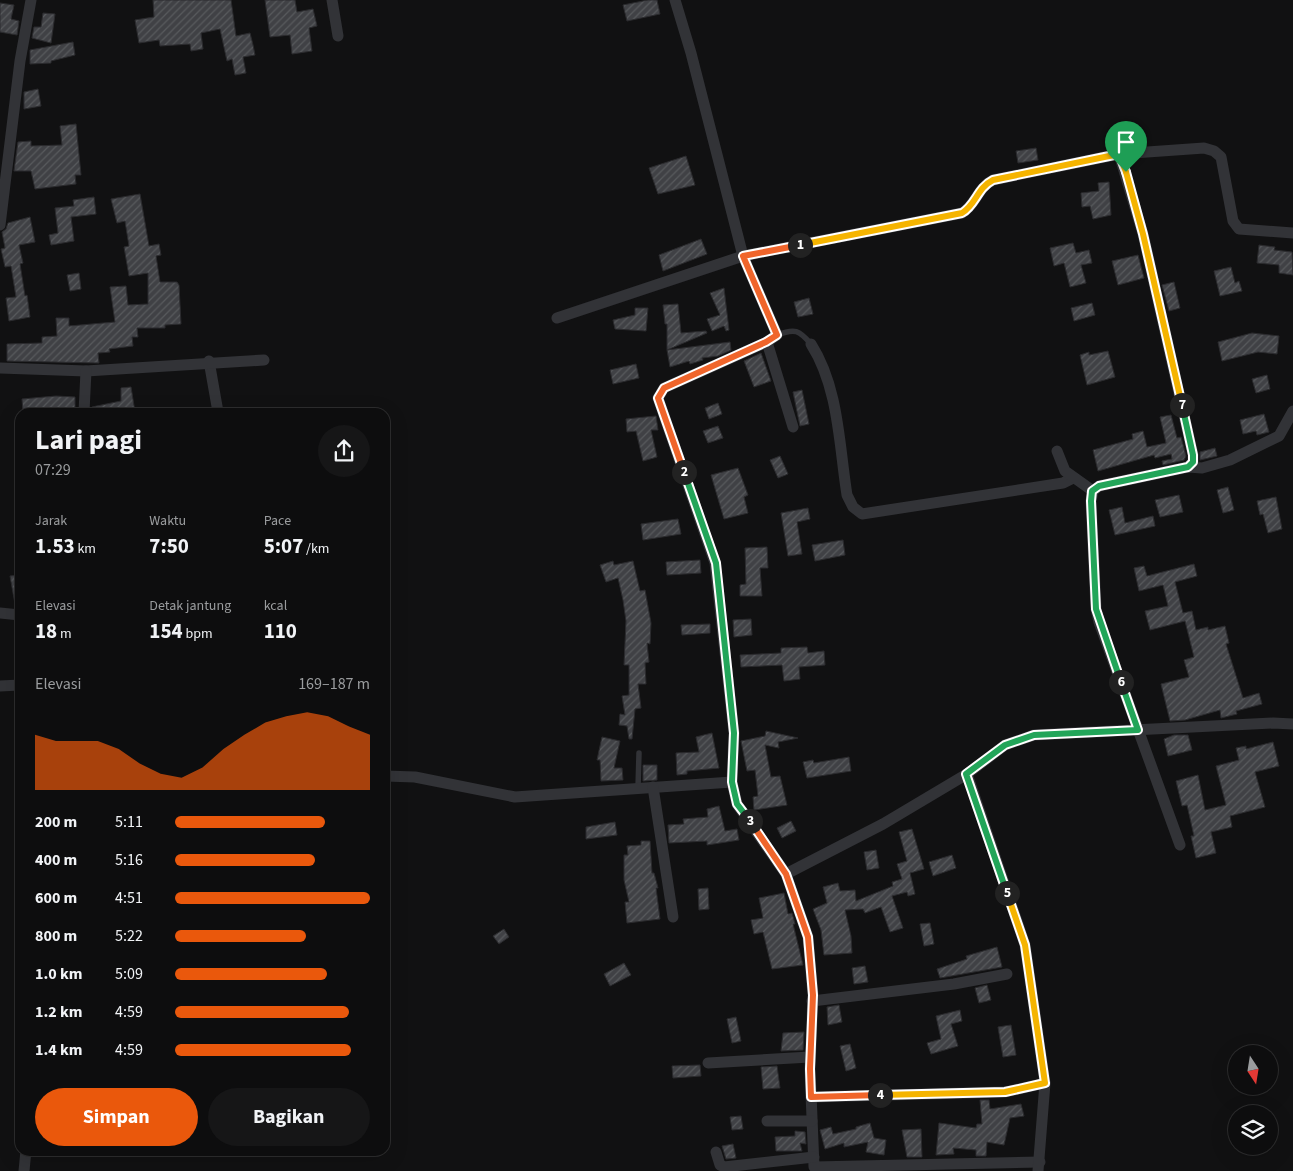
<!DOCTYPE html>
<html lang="id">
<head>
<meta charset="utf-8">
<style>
  body { margin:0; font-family:"Source Sans 3",sans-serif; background:#161617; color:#f1f3f6; height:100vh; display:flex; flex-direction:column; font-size:19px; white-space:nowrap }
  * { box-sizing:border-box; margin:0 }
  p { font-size:16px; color:#9a9c9e }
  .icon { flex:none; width:28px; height:28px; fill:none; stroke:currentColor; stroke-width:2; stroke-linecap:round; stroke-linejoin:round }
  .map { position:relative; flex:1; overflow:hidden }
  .details { position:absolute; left:15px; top:408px; width:375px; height:748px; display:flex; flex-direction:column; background:#0d0d0e; border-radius:15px; box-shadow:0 5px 20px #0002,0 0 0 1px #2d2d2e }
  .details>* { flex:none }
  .needle { width:32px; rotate:168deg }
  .tools { position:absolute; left:1228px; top:1045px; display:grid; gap:10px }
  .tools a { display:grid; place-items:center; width:50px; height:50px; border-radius:50%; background:#0d0d0e; box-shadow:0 5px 20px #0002,0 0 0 1px #2d2d2e; font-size:25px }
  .pin { position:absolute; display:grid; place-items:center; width:42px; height:42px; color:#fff; margin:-51px -21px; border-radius:50% 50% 50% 0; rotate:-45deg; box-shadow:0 0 5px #0007 }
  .pin .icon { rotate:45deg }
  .km { position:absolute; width:25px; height:25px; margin:-12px; border-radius:50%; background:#222; color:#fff; font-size:14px; line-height:25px; text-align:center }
  .round { display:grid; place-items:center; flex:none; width:52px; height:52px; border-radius:26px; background:#161617 }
  .overview { display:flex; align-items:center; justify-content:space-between; height:85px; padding:0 20px }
  h1 { font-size:28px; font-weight:700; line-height:38px }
  .stats { display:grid; grid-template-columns:repeat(3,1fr); gap:8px; height:85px; padding:5px 20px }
  .stats div { display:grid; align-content:center }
  .stats b { font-size:21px; font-weight:700 }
  .stats small { font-size:14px; font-weight:400 }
  .stats p { font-size:14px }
  .chart { height:140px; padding:10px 20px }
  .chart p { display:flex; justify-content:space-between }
  .chart svg { width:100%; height:90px; margin-top:5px; fill:#ea580c; opacity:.7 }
  .cta { display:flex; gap:10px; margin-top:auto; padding:10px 20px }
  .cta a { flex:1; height:58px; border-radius:30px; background:#ea580c; color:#fff; font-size:20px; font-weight:700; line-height:58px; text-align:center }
  .cta a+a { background:#161617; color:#f1f3f6 }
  ul { padding:0 20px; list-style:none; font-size:16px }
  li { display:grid; grid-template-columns:80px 60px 1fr; align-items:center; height:38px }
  li i { height:12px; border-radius:6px; background:#ea580c }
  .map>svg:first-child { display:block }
</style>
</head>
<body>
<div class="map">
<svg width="1293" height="1171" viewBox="0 0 1293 1171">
  <defs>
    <pattern id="building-hatch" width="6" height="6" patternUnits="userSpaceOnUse" patternTransform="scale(1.25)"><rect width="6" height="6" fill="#404145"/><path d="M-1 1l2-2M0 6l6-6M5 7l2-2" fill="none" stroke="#585a5d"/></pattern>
  </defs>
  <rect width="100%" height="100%" fill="#111112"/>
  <!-- building -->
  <g fill="url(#building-hatch)" stroke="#2b2b2e">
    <path d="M153,0h78l5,36 14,-3 3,12 2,10 -12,2 3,16 -11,2 -3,-16 -5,2 -7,-32 -19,4 2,16 -12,2 -1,-7 -30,2 -1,-6 -20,3 -4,-23 19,-3z"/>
    <path d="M265,0h30l2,12 16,-3 4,17 -8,2 3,23 -20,3 -2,-19 -20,2z"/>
    <path d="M648,0h9l3,14 -33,7 -4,-16z"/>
    <path d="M0,3l14,2 -3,14 8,2 -2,14 -17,-3z"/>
    <path d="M43,13l12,1 -4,29 -19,-5 2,-11h7z"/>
    <path d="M73,42l2,13 -24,6v2l-21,1v-14z"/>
    <path d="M38,89l3,17 -17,3v-17z"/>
    <path d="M76,124l5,51h-6l1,9 -41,5 -4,-18h-17l4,-29 13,-1v5l31,-1 -2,-19z"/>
    <path d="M1036,148l2,12 -20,3 -2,-12z"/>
    <path d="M686,156l9,29 -37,9 -9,-26z"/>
    <path d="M1109,182l2,33 -18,4 -3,-13 -8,1 -1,-14 18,-2 -1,-8z"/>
    <path d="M140,194l9,52 10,-2 2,11 -5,1 4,26h17l2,3 2,39 -16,1v3h-28l1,9h-6l1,9 -24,3 1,3 -12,1 1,10 -92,-2v-17l35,-1v-6l15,-1 -1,-18h13v8l46,-4 -5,-35 16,-1 2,19 20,-1v-31l-19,3 -5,-29 5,-1 -4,-25 -8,2 -6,-24z"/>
    <path d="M94,197l2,17 -25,3 3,24 -23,4 -2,-10 9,-2 -3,-25 19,-2 -1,-6z"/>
    <path d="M30,217l5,25 -16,3 4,18 -3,1 5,32 2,-1 3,22 -21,4 -3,-23 10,-1 -5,-31 -6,1 -4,-18 4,-1 -3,-16 4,-3 2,-6z"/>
    <path d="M701,239l6,15 -44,17 -4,-16z"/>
    <path d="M1073,243l3,10 13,-3 3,13 -11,2 5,18 -16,4 -6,-24 -10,3 -4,-18z"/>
    <path d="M1259,245l16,2 -1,3 18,2 1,23 -14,-2v-8l-22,-2z"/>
    <path d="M1138,255l6,23 -26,7 -6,-24z"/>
    <path d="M1231,267l4,16 4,-2 3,10 -22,5 -6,-25z"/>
    <path d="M79,273l2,16 -11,2 -3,-16z"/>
    <path d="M1174,282l6,26 -11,3 -7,-26z"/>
    <path d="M724,288l5,42 -3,1 -2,-5 -12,5 -5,-12 13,-4 -10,-22z"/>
    <path d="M809,298l4,16 -15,3 -4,-15z"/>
    <path d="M1092,303l3,12 -21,6 -3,-13z"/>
    <path d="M678,304l3,29 25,-2 1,2 -40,17v-26h-2l-2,-19z"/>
    <path d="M635,308h13l-2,23 -31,-2 -2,-9 22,-5z"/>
    <path d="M1252,333l27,3 -2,18 -19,-2 -36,9 -4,-19z"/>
    <path d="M730,342l1,8 -13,6 -16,2 1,2 -13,4 -1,-3 -19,6 -3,-17z"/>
    <path d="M1108,351l7,26 -28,8 -7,-30 9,-3v3z"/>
    <path d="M761,353l10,28 -17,6 -10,-26z"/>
    <path d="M636,364l3,14 -26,6 -3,-14z"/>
    <path d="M1267,375l3,14 -14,4 -4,-14z"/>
    <path d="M131,387l4,25h-44l1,-5 29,-6v-13z"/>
    <path d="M802,390l7,34 -9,2 -7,-34z"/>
    <path d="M56,396l19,1v14l-52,1 -1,-13z"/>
    <path d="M718,403l4,11 -13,5 -4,-11z"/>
    <path d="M1264,414l5,18 -12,3 -1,-4 -13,3 -3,-14z"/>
    <path d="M1171,415l6,23 4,-1 5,19 -2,4 -21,5 -1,-4 10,-2 -1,-5 -16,4 -1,-3 -56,16 -5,-21 40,-11 -1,-5 11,-3 4,16 19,-4 -6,-26z"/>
    <path d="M656,416l2,14h-7l6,27 -14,4 -7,-30 -9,1 -1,-13z"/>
    <path d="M718,426l5,12 -15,5 -5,-12z"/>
    <path d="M1215,448l2,8 -17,4v-8z"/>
    <path d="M780,456l8,18 -10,4 -8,-18z"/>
    <path d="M738,468l10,27 -4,2 4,16 -24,6 -13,-44z"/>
    <path d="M1228,487l6,23 -11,3 -6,-23z"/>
    <path d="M1179,495l4,17 -23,5 -5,-17z"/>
    <path d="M1276,497l6,32 -14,4 -5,-19 -3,1 -3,-14z"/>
    <path d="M1122,507l3,16 28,-7 2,10 -40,9 -6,-25z"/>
    <path d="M808,508l2,11 -13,3 5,32 -14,2 -7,-43z"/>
    <path d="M678,519l3,15 -38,6 -2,-16z"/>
    <path d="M843,540l2,15 -30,6 -3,-16z"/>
    <path d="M767,547l1,21h-8l2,28h-22v-11l6,-1 -1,-36z"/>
    <path d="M700,560l1,13 -34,2 -1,-13z"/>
    <path d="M613,561l1,4 19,-4 7,30 5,-1 6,33 -1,21 -3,-1 2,19 -4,1 1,21h-8l3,24 -6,1 -3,30h-3l-2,-13 -8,-1 1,-11 5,1 -3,-19 7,-1v-30h-5l2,-44 -3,-21 -5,-22 -12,4 -6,-17z"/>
    <path d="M1194,564l3,12 -22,6 8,31 9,-2 4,19 12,-3v3l17,-4 4,17 -3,1 17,54 16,-5 3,11 -26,7 1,3 -16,4 -1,-8 -35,10 -15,1 -9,-37 28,-7 -5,-17 10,-3 -9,-36 -35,9 -5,-19 23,-5 -5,-21 -24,6 -5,-23 10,-2 3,10z"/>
    <path d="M20,575v29h-5l-5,-28z"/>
    <path d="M751,619l1,16 -18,2 -1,-17z"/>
    <path d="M710,624v9l-28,2 -1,-10z"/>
    <path d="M807,647l1,6 16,-2 1,14 -26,2 1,12 -16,2 -2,-16 -41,2 -1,-12 41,-2v-5z"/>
    <path d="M766,731l32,7 -20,4 1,6 -14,-3 6,32 9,-1 7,29 -33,5 -1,-13 5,-1 -3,-26 -8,1 -6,-30 24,-5z"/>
    <path d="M712,733l7,35 -32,3v3l-10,1 -1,-22 23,-1 -3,-15z"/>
    <path d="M1174,735h14l4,15 -24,6 -4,-17z"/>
    <path d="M602,737l18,4 -6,27h8l1,12 -22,1 -1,-21h-3z"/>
    <path d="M1273,742l6,24 -24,6 10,35 -35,9 2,11 -21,5 5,21 -20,5 -5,-22h3l-7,-31 -5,1 -6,-25 22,-6 7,35 21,-5 -10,-39 23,-6 -3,-12 10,-2v3z"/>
    <path d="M849,757l2,14 -44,7 -4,-16 10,-2 1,3z"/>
    <path d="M643,765h14v15l-14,1z"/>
    <path d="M719,806l6,25 12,-2 2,11 -32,5v-4l-38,2 -1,-18 16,-1 -1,-5 25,-2 -1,-8z"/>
    <path d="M791,821l5,10 -14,7 -5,-10z"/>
    <path d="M615,822l2,13 -31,4v-12z"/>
    <path d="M912,829l12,40 -14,4 5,21 -7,2 -1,-4 -15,4 11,32 -13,4 -9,-25 -16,6 -2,-4 -18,1 6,26 1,17 -28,2 -3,-25 -8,-21 14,-6 -4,-16 15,-4 2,8 15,-1 1,11 37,-15 -1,-4 10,-3 -5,-15 10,-3 -8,-29z"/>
    <path d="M641,841h9l2,32h2l4,15h-2l4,31 -33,4 -2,-21h4l-5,-22v-25h4l-1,-9 14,-1z"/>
    <path d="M876,850l3,18 -12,2 -3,-18z"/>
    <path d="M952,855l4,13 -23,8 -4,-14z"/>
    <path d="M708,888l1,21 -10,1 -1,-21z"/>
    <path d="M784,893l4,21 4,-1 3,11h-2l10,41 -31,4 -9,-37 -9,2 -3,-14 12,-2 -4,-20z"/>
    <path d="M930,923l4,21 -10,2 -4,-22z"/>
    <path d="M504,929l5,8 -10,7 -6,-8z"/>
    <path d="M997,947l5,20 -62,11 -3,-9 30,-10 -1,-3z"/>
    <path d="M624,963l7,12 -21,11 -6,-12z"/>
    <path d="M865,966l3,16 -14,2 -2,-16z"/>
    <path d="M987,985l4,15 -12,3 -4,-15z"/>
    <path d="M839,1005l3,17 -14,3 -1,-18z"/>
    <path d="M960,1010l2,11 -11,3 7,22 -27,8 -4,-11 14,-4 -5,-23z"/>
    <path d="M736,1017l5,24 -9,2 -5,-24z"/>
    <path d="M1011,1025l5,30 -13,2 -5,-30z"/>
    <path d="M804,1032l-1,18 -22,1 2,-18z"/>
    <path d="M850,1044l6,24 -10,3 -6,-25z"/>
    <path d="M700,1065l1,11 -28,2 -1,-12z"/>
    <path d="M777,1066l3,22 -17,1 -2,-22z"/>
    <path d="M980,1100h9l1,9 31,-5 3,12 -14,2 -6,27 -17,-3 -1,14h-10v-6l-23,-2 1,6 -18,1 3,-32 37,5 1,-4h5z"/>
    <path d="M741,1116l2,13 -11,1 -2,-13z"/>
    <path d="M870,1123l4,15 12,2 -2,15 -18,-3 2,-10 -24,5v-4l-19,6 -5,-19 11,-3 2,7 23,-5v-2z"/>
    <path d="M921,1129l1,28h-15l-5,-27z"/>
    <path d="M795,1131l10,1 1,12 -6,-1 2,8h-26l-1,-14 20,-1z"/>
    <path d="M733,1144l3,14 -10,1 -4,-13z"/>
  </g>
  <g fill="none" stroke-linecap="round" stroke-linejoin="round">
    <!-- lane -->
    <g stroke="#323337" stroke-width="5.5">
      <path d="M777,335c18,-7 22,-5 34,9"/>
      <path d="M638,788l1,-35"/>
    </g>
    <!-- street -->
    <g stroke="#323337" stroke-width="11">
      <path d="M332,0l6,36"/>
      <path d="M675,0l16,53 52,203 34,79 -10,7 -103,46 -6,10 57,165 19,170 -2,49 5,22 49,70 22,63 5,58 -3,74 4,98 226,-5"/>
      <path d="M1119,154l24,80 50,221v7l-5,5"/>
      <path d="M0,225l20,-164 11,-61"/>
      <path d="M557,318l186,-62 219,-43c14,-8 15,-25 31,-33l126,-26 85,-6 10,3 7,6 12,64 6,8 54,4"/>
      <path d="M767,342l26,85"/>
      <path d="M811,344c28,44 28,101 36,151l6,12 9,7 201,-31 10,-5"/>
      <path d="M209,361l9,51"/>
      <path d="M0,368l86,3 178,-11"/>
      <path d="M84,412l2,-41"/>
      <path d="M1057,451l8,20 28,20"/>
      <path d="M0,613l20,2"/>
      <path d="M0,686l20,-1"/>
      <path d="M385,776l30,1 100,20 217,-15"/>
      <path d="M653,787l20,130"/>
      <path d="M1180,845l-81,-223 -3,-13 -5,-108 2,-10 6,-5 89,-19 14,1 28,-8 49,-24 14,-25"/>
      <path d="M786,874l97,-50 84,-50"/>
      <path d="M812,1001l142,-17 53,-10"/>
      <path d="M708,1063l102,-6"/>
      <path d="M811,1097l194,-5 40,-9"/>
      <path d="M767,1121h45"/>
      <path d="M716,1152l4,13 4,2 90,-10"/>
      <path d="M24,1171l2,-21"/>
      <path d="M1038,1171l7,-88 -20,-138 -58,-171 38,-29 29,-10 239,-12 20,1"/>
    </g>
  </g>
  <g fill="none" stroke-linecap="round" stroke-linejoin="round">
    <defs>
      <path id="split-1" d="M800,245l162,-32c14,-8 15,-25 31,-33l126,-26 7,18"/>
      <path id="split-2" d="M684,472l-26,-74 6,-10 102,-46 11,-7 -34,-79 57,-11"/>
      <path id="split-3" d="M684,472l32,91 18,170 -2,49 5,22 13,17"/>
      <path id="split-4" d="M750,821l36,53 22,63 5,58 -3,74 1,28 69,-2"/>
      <path id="split-5" d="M880,1095l125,-3 40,-9 -20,-138 -18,-52"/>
      <path id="split-6" d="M1007,893l-41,-119 39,-29 29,-10 104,-5 -17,-48"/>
      <path id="split-7" d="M1121,682l-25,-73 -5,-108 1,-10 7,-5 89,-19 5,-5v-7l-11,-50"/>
      <path id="split-8" d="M1126,172l17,62 39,171"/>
    </defs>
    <!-- split-1 casing -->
    <use href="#split-1" stroke="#fff" stroke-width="10"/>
    <!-- split-2 casing -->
    <use href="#split-2" stroke="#fff" stroke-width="10"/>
    <!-- split-3 casing -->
    <use href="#split-3" stroke="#fff" stroke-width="10"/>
    <!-- split-4 casing -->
    <use href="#split-4" stroke="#fff" stroke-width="10"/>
    <!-- split-5 casing -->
    <use href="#split-5" stroke="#fff" stroke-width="10"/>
    <!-- split-6 casing -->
    <use href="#split-6" stroke="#fff" stroke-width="10"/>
    <!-- split-7 casing -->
    <use href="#split-7" stroke="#fff" stroke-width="10"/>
    <!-- split-8 casing -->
    <use href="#split-8" stroke="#fff" stroke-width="10"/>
    <!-- split-1 -->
    <use href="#split-1" stroke="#f5b400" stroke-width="6"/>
    <!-- split-2 -->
    <use href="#split-2" stroke="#f0652b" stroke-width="6"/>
    <!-- split-3 -->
    <use href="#split-3" stroke="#22a559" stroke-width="6"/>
    <!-- split-4 -->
    <use href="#split-4" stroke="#f0652b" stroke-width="6"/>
    <!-- split-5 -->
    <use href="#split-5" stroke="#f5b400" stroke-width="6"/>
    <!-- split-6 -->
    <use href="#split-6" stroke="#22a559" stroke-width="6"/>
    <!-- split-7 -->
    <use href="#split-7" stroke="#22a559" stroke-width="6"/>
    <!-- split-8 -->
    <use href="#split-8" stroke="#f5b400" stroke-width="6"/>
  </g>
</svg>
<div class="tools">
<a><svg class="needle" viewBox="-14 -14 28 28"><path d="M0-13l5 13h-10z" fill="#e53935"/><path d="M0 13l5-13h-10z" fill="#9a9c9e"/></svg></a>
<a><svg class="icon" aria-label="layers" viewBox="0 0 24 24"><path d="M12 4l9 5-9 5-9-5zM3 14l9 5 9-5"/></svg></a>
</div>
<div class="pin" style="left:1126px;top:172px;background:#1e9e55"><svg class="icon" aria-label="arrive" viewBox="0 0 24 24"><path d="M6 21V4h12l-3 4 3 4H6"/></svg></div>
<b class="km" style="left:800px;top:245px">1</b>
<b class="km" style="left:684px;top:472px">2</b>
<b class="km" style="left:750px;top:821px">3</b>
<b class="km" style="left:880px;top:1095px">4</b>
<b class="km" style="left:1007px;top:893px">5</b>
<b class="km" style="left:1121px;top:682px">6</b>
<b class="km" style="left:1182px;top:405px">7</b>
<section class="details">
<div class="overview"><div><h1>Lari pagi</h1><p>07:29</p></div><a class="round"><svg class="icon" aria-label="share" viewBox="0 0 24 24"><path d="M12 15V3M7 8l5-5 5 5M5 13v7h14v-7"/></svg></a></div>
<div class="stats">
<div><p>Jarak</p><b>1.53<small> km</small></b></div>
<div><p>Waktu</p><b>7:50</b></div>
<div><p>Pace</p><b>5:07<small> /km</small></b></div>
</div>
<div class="stats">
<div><p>Elevasi</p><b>18<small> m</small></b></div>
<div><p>Detak jantung</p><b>154<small> bpm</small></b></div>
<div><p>kcal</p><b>110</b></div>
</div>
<div class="chart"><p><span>Elevasi</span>169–187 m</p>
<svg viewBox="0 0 160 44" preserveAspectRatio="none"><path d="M0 44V17L10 20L20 20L30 20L40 24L50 31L60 36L70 38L80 33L90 24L100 17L110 11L120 8L130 6L140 8L150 13L160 17V44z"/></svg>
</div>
<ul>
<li><b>200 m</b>5:11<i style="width:77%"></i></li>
<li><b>400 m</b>5:16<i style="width:72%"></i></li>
<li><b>600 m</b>4:51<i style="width:100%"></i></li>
<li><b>800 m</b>5:22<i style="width:67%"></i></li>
<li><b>1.0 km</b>5:09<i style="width:78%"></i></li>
<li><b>1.2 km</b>4:59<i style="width:89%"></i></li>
<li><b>1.4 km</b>4:59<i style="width:90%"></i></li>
</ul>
<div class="cta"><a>Simpan</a><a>Bagikan</a></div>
</section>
</div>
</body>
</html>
